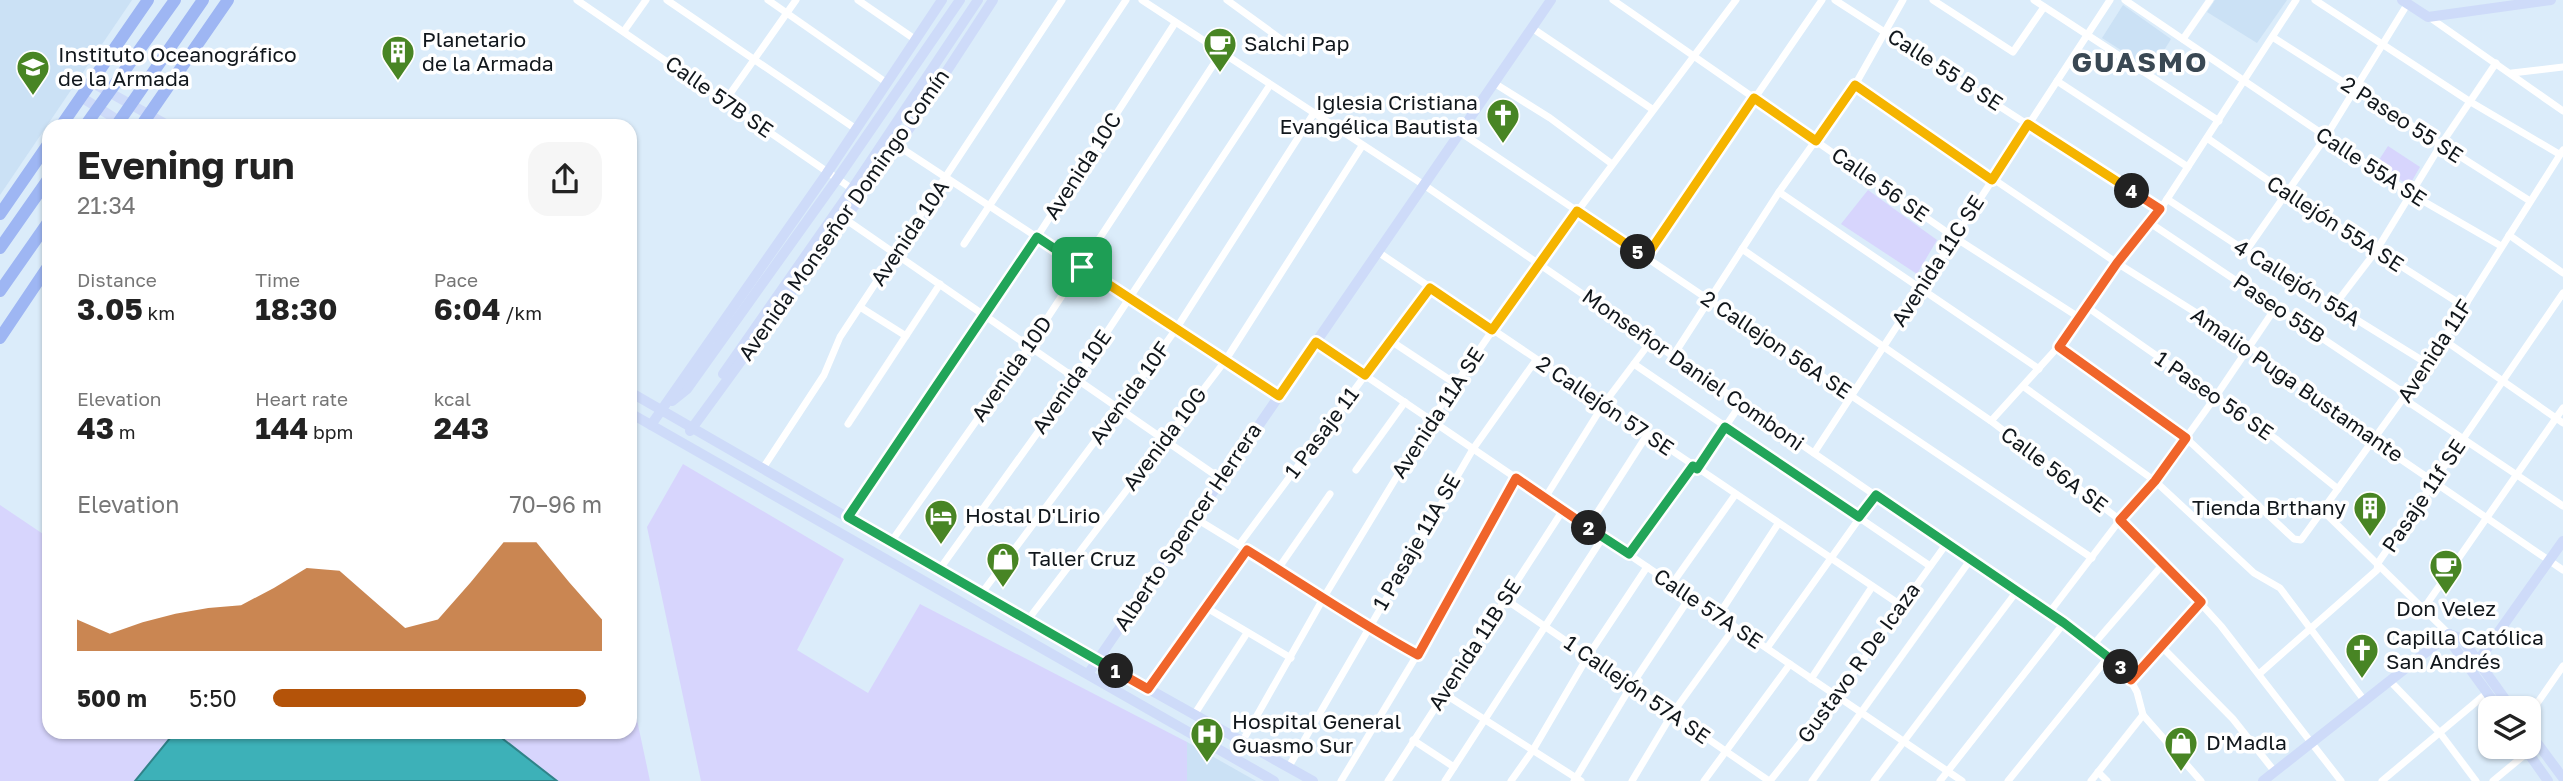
<!DOCTYPE html>
<html lang="en">
<head>
<meta charset="utf-8">
<style>
  body { margin:0; font-family:"Golos Text",sans-serif; background:#f6f6f6; color:#222; height:100vh; display:flex; flex-direction:column; font-size:26px; white-space:nowrap }
  * { box-sizing:border-box; margin:0 }
  p { font-size:23px; color:#767676 }
  .icon { flex:none; width:38px; height:38px; fill:none; stroke:currentColor; stroke-width:2; stroke-linecap:round; stroke-linejoin:round }
  .map { position:relative; flex:1; overflow:hidden }
  .drawer { position:absolute; left:42px; top:119px; width:595px; height:620px; display:flex; flex-direction:column; background:#fff; border-radius:21px; box-shadow:0 2px 5px #0004 }
  .drawer>* { flex:none }
  .tools { position:absolute; left:2478px; top:696px; display:grid; gap:14px }
  .tools a { display:grid; place-items:center; width:63px; height:63px; border-radius:14px; background:#fff; box-shadow:0 2px 5px #0004; font-size:35px }
  .pin { position:absolute; display:grid; place-items:center; width:60px; height:60px; color:#fff; margin:-30px; border-radius:14px; box-shadow:0 4px 10px #0006 }
  .km { position:absolute; width:35px; height:35px; margin:-18px; border-radius:50%; background:#222; color:#fff; font-size:19px; line-height:35px; text-align:center }
  .round { display:grid; place-items:center; flex:none; width:74px; height:74px; border-radius:21px; background:#f6f6f6 }
  .headline { display:flex; align-items:center; justify-content:space-between; height:119px; padding:0 35px }
  h1 { font-size:38px; font-weight:700; line-height:52px }
  .metrics { display:grid; grid-template-columns:repeat(3,1fr); gap:10px; height:119px; padding:7px 35px }
  .metrics div { display:grid; align-content:center }
  .metrics b { font-size:30px; font-weight:700 }
  .metrics small { font-size:19px; font-weight:400 }
  .metrics p { font-size:19px }
  .chart { height:196px; padding:14px 35px }
  .chart p { display:flex; justify-content:space-between }
  .chart svg { width:100%; height:126px; margin-top:7px; fill:#b45309; opacity:.7 }
  ul { padding:0 35px; list-style:none; font-size:23px }
  li { display:grid; grid-template-columns:112px 84px 1fr; align-items:center; height:52px }
  li i { height:18px; border-radius:9px; background:#b45309 }
  .map>svg:first-child { display:block }
</style>
</head>
<body>
<div class="map">
<svg width="2563" height="781" viewBox="0 0 2563 781">
  <rect width="100%" height="100%" fill="#dbecfa"/>
  <!-- built -->
  <g fill="#cbe1f5">
    <path d="M0,0h132l-132,195z"/>
    <path d="M2215,0h72l-30,43 -50,-31z"/>
    <path d="M2123,5l48,34 -19,31 -50,-32z"/>
    <path d="M1187,742l69,39h-69z"/>
  </g>
  <!-- green -->
  <g fill="#d7d5fd">
    <path d="M2388,146l32,21 -11,19 -32,-23z"/>
    <path d="M1868,190l69,50 -20,34 -76,-50z"/>
    <path d="M683,464l161,95 -47,91 71,43 52,-89 267,138v39h-486l-54,-254z"/>
    <path d="M0,505l49,33v194h581v-45l20,94h-650z"/>
  </g>
  <!-- water -->
  <path fill="#3db1b8" stroke="#308389" stroke-width="2" d="M175,732h319l63,49h-422z"/>
  <g fill="none" stroke-linecap="round" stroke-linejoin="round">
    <!-- street -->
    <g stroke="#fff" stroke-width="7">
      <path d="M577,0l284,195"/>
      <path d="M667,0l189,129"/>
      <path d="M768,0l119,83"/>
      <path d="M858,0l58,40"/>
      <path d="M1142,0l282,185 669,460 31,24 13,23 6,23 58,66"/>
      <path d="M1227,0l73,53"/>
      <path d="M1613,0l341,237 126,81"/>
      <path d="M1835,0l325,210"/>
      <path d="M1933,0l80,52 31,-45"/>
      <path d="M2034,0l185,121"/>
      <path d="M2125,0l286,194 90,52"/>
      <path d="M2315,0l154,101 90,53"/>
      <path d="M2429,17l134,94"/>
      <path d="M1532,28l120,81"/>
      <path d="M624,31l22,-31"/>
      <path d="M2274,38l256,163"/>
      <path d="M2183,39l27,-39"/>
      <path d="M2512,73l51,-6"/>
      <path d="M2057,81l131,86"/>
      <path d="M1494,83l56,35 62,46"/>
      <path d="M1855,85l262,178 132,83 125,95 189,129"/>
      <path d="M725,101l71,-101"/>
      <path d="M1460,132l632,426"/>
      <path d="M2207,138l81,56 177,113"/>
      <path d="M898,146l381,250"/>
      <path d="M1779,192l260,177"/>
      <path d="M2167,199l79,52 182,113"/>
      <path d="M845,219l376,260"/>
      <path d="M2150,223l257,172"/>
      <path d="M2509,235l54,38"/>
      <path d="M964,244l162,-244"/>
      <path d="M1742,249l249,172 129,99 44,43 57,63 120,155"/>
      <path d="M2246,251l79,-113 83,-135"/>
      <path d="M1378,252l524,354"/>
      <path d="M1646,257l176,-257"/>
      <path d="M2334,306l42,-55 64,-105 56,-83"/>
      <path d="M860,307l46,29"/>
      <path d="M2087,307l189,132 62,50"/>
      <path d="M2444,340l119,83"/>
      <path d="M1391,341l65,43"/>
      <path d="M1316,342l646,439"/>
      <path d="M2058,347l128,91 108,101 7,1 127,-176 135,-214"/>
      <path d="M1673,356l106,-164 76,-107 48,-85"/>
      <path d="M1634,364l296,202"/>
      <path d="M2024,387l131,94 99,92 26,15 84,112"/>
      <path d="M2404,399l159,107"/>
      <path d="M1991,421l67,-74 59,-84 43,-53 136,-210"/>
      <path d="M848,424l92,-140"/>
      <path d="M1814,453l296,-453"/>
      <path d="M763,468l61,-93 16,-38 222,-337"/>
      <path d="M1697,469l45,-67"/>
      <path d="M1356,470l49,-68"/>
      <path d="M1545,498l58,-93 48,-64"/>
      <path d="M2323,511l126,123"/>
      <path d="M848,517l189,-280 138,-214"/>
      <path d="M1195,518l129,79 43,31 50,27"/>
      <path d="M1588,527l59,-92"/>
      <path d="M891,542l138,-196 192,-293"/>
      <path d="M1239,545l191,-257"/>
      <path d="M1629,554l64,-88"/>
      <path d="M1278,569l52,-75"/>
      <path d="M939,570l137,-191 194,-294"/>
      <path d="M1672,584l63,-89"/>
      <path d="M981,594l138,-185 57,-80 138,-216"/>
      <path d="M1505,599l264,182"/>
      <path d="M1207,608l84,50"/>
      <path d="M2424,608l139,-200"/>
      <path d="M2049,613l71,-93 35,-39 61,-85 60,-89"/>
      <path d="M1718,616l60,-92"/>
      <path d="M1027,621l198,-260 137,-215"/>
      <path d="M2093,645l71,-82"/>
      <path d="M2162,647l71,72 42,53"/>
      <path d="M1767,648l109,-153"/>
      <path d="M2259,674l118,-104 1,-7 185,-270"/>
      <path d="M1811,679l61,-92"/>
      <path d="M2131,679l70,-77"/>
      <path d="M2389,680l51,53 36,48"/>
      <path d="M1148,689l99,-139"/>
      <path d="M1443,693l138,88"/>
      <path d="M1194,715l53,-82"/>
      <path d="M2529,715l34,-49"/>
      <path d="M1413,740l41,27"/>
      <path d="M1242,742l82,-145 107,-177 107,-156 198,-264"/>
      <path d="M1288,768l185,-319 63,-89"/>
      <path d="M2098,772l9,9"/>
      <path d="M1341,781l76,-126 99,-177"/>
      <path d="M1388,781l175,-271"/>
      <path d="M1445,781l158,-244"/>
      <path d="M1511,781l22,-31 55,-94 59,-89"/>
      <path d="M1574,781l57,-95 59,-89"/>
      <path d="M1632,781l40,-67 62,-86"/>
      <path d="M1704,781l86,-117"/>
      <path d="M1770,781l67,-85 110,-153"/>
      <path d="M1812,781l159,-222"/>
      <path d="M1874,781l143,-190"/>
      <path d="M1940,781l124,-158"/>
      <path d="M2008,781l101,-125"/>
      <path d="M2091,781l52,-66"/>
      <path d="M2382,781l106,-89"/>
      <path d="M2493,781l35,-29"/>
    </g>
    <!-- secondary -->
    <g stroke="#cedbf9" stroke-width="10">
      <path d="M2402,0l26,17 123,-17"/>
      <path d="M91,82l78,44"/>
      <path d="M81,97l46,29"/>
      <path d="M723,374l129,-185 126,-189"/>
      <path d="M630,392l397,229 286,160"/>
      <path d="M672,401l15,-12 150,-210 123,-179"/>
      <path d="M630,413l644,368"/>
      <path d="M651,425l176,-252 115,-173"/>
      <path d="M690,431l208,-285 95,-146"/>
      <path d="M2449,634l13,5 50,70"/>
      <path d="M2449,634l3,10 47,65"/>
      <path d="M2478,661l85,-120"/>
      <path d="M1088,674l463,-674"/>
      <path d="M2529,732l34,46"/>
      <path d="M2524,747l24,34"/>
      <path d="M2263,781l186,-147"/>
    </g>
    <!-- primary -->
    <g stroke="#9eb6f3" stroke-width="12">
      <path d="M61,126l87,-126"/>
      <path d="M85,126l90,-126"/>
      <path d="M116,126l87,-126"/>
      <path d="M141,126l87,-126"/>
      <path d="M0,214l49,-71"/>
      <path d="M0,248l49,-70"/>
      <path d="M0,291l49,-70"/>
      <path d="M0,338l49,-73"/>
    </g>
  </g>
  <g fill="none" stroke-linecap="round" stroke-linejoin="round">
    <defs>
      <path id="split-1" d="M1082,267l-45,-30 -189,280 268,154"/>
      <path id="split-2" d="M1116,671l32,18 99,-139c57,35 112,73 171,105l98,-177 73,50"/>
      <path id="split-3" d="M1589,528l40,26 64,-88 4,3 28,-42 134,90 17,-22 188,128 57,44"/>
      <path id="split-4" d="M2121,667l10,13 70,-78 -81,-82 35,-39 31,-43 -127,-91 58,-84 43,-54 -28,-18"/>
      <path id="split-5" d="M1638,252l8,5 108,-159 62,43 39,-56 137,95 36,-56 104,67"/>
      <path id="split-6" d="M1082,267l197,129 37,-54 49,33 65,-87 62,42 85,-119 61,41"/>
    </defs>
    <!-- split-1 casing -->
    <use href="#split-1" stroke="#fff" stroke-width="14"/>
    <!-- split-2 casing -->
    <use href="#split-2" stroke="#fff" stroke-width="14"/>
    <!-- split-3 casing -->
    <use href="#split-3" stroke="#fff" stroke-width="14"/>
    <!-- split-4 casing -->
    <use href="#split-4" stroke="#fff" stroke-width="14"/>
    <!-- split-5 casing -->
    <use href="#split-5" stroke="#fff" stroke-width="14"/>
    <!-- split-6 casing -->
    <use href="#split-6" stroke="#fff" stroke-width="14"/>
    <!-- split-1 -->
    <use href="#split-1" stroke="#22a559" stroke-width="9"/>
    <!-- split-2 -->
    <use href="#split-2" stroke="#f0652b" stroke-width="9"/>
    <!-- split-3 -->
    <use href="#split-3" stroke="#22a559" stroke-width="9"/>
    <!-- split-4 -->
    <use href="#split-4" stroke="#f0652b" stroke-width="9"/>
    <!-- split-5 -->
    <use href="#split-5" stroke="#f5b400" stroke-width="9"/>
    <!-- split-6 -->
    <use href="#split-6" stroke="#f5b400" stroke-width="9"/>
  </g>
  <!-- icons -->
  <defs>
    <symbol id="cafe-pin" viewBox="-11 -11 22 30"><path d="M0 17L-7.5 6A9.5 9.5 0 1 1 7.5 6Z" fill="#488524" stroke="#fff"/><path d="M-5.5-4.5H6V0H3Q3 3.5 0 3.5H-2.5Q-5.5 3.5-5.5 0ZM3-3.2v2h1.7v-2ZM-6 4.5H4V6H-6Z" fill="#fff"/></symbol>
    <symbol id="building-pin" viewBox="-11 -11 22 30"><path d="M0 17L-7.5 6A9.5 9.5 0 1 1 7.5 6Z" fill="#488524" stroke="#fff"/><path d="M-4-6H4V6H1V3H-1V6H-4ZM-2.5-4.3h1.7v1.8h-1.7ZM.8-4.3h1.7v1.8H.8ZM-2.5-1h1.7V.8h-1.7ZM.8-1h1.7V.8H.8Z" fill="#fff"/></symbol>
    <symbol id="school-pin" viewBox="-11 -11 22 30"><path d="M0 17L-7.5 6A9.5 9.5 0 1 1 7.5 6Z" fill="#488524" stroke="#fff"/><path d="M0-5L7-2L0 1L-7-2ZM-4 1L0 2.5L4 1V4Q0 6-4 4Z" fill="#fff"/></symbol>
    <symbol id="church-pin" viewBox="-11 -11 22 30"><path d="M0 17L-7.5 6A9.5 9.5 0 1 1 7.5 6Z" fill="#488524" stroke="#fff"/><path d="M-1.2-6h2.4v3.5h3.3v2.4h-3.3V6h-2.4V-.1h-3.3v-2.4h3.3Z" fill="#fff"/></symbol>
    <symbol id="hotel-pin" viewBox="-11 -11 22 30"><path d="M0 17L-7.5 6A9.5 9.5 0 1 1 7.5 6Z" fill="#488524" stroke="#fff"/><path d="M-6-4.5h1.5V1H6V5H4.5V3h-9V5H-6ZM-4 0a1.8 1.8 0 1 1 3.6 0ZM.5 0V-2.5h3Q6-2.5 6 0Z" fill="#fff"/></symbol>
    <symbol id="shop-pin" viewBox="-11 -11 22 30"><path d="M0 17L-7.5 6A9.5 9.5 0 1 1 7.5 6Z" fill="#488524" stroke="#fff"/><path d="M-5-2.5h2.3a2.7 3.5 0 0 1 5.4 0H5L5.5 6h-11ZM-1.5-2.5h3a1.5 2.3 0 0 0-3 0Z" fill="#fff"/></symbol>
    <symbol id="hospital-pin" viewBox="-11 -11 22 30"><path d="M0 17L-7.5 6A9.5 9.5 0 1 1 7.5 6Z" fill="#488524" stroke="#fff"/><path d="M-5-5h3v3.5h4V-5h3V5h-3V1.5h-4V5h-3Z" fill="#fff"/></symbol>
  </defs>
  <g fill-rule="evenodd">
    <use href="#cafe-pin" x="1201" y="25" width="38" height="52"/>
    <use href="#building-pin" x="379" y="33" width="38" height="52"/>
    <use href="#school-pin" x="14" y="48" width="38" height="52"/>
    <use href="#church-pin" x="1484" y="96" width="38" height="52"/>
    <use href="#building-pin" x="2351" y="489" width="38" height="52"/>
    <use href="#hotel-pin" x="922" y="497" width="38" height="52"/>
    <use href="#shop-pin" x="984" y="540" width="38" height="52"/>
    <use href="#cafe-pin" x="2427" y="547" width="38" height="52"/>
    <use href="#church-pin" x="2343" y="631" width="38" height="52"/>
    <use href="#hospital-pin" x="1188" y="715" width="38" height="52"/>
    <use href="#shop-pin" x="2162" y="724" width="38" height="52"/>
  </g>
  <g text-anchor="middle" stroke-width="7" stroke-linejoin="round" paint-order="stroke">
    <!-- poi labels -->
    <g font-size="21" fill="#11171c" stroke="#fff" text-anchor="start">
      <text x="422" y="47">Planetario<tspan x="422" dy="24">de la Armada</tspan></text>
      <text x="1244" y="51">Salchi Pap</text>
      <text x="58" y="62">Instituto Oceanográfico<tspan x="58" dy="24">de la Armada</tspan></text>
      <text x="1478" y="110" text-anchor="end">Iglesia Cristiana<tspan x="1478" dy="24">Evangélica Bautista</tspan></text>
      <text x="2346" y="515" text-anchor="end">Tienda Brthany</text>
      <text x="965" y="523">Hostal D'Lirio</text>
      <text x="1028" y="566">Taller Cruz</text>
      <text x="2446" y="616" text-anchor="middle">Don Velez</text>
      <text x="2386" y="645">Capilla Católica<tspan x="2386" dy="24">San Andrés</tspan></text>
      <text x="1232" y="729">Hospital General<tspan x="1232" dy="24">Guasmo Sur</tspan></text>
      <text x="2206" y="750">D'Madla</text>
    </g>
    <!-- street labels -->
    <g font-size="21" fill="#11171c" stroke="#fff">
      <text transform="translate(1945 70) rotate(33)" y="7">Calle 55 B SE</text>
      <text transform="translate(719 97) rotate(35)" y="7">Calle 57B SE</text>
      <text transform="translate(2402 120) rotate(33)" y="7">2 Paseo 55 SE</text>
      <text transform="translate(1083 166) rotate(-57)" y="7">Avenida 10C</text>
      <text transform="translate(2371 167) rotate(33)" y="7">Calle 55A SE</text>
      <text transform="translate(1880 185) rotate(35)" y="7">Calle 56 SE</text>
      <text transform="translate(844 215) rotate(-55)" y="7">Avenida Monseñor Domingo Comín</text>
      <text transform="translate(2335 224) rotate(33)" y="7">Callejón 55A SE</text>
      <text transform="translate(910 233) rotate(-56)" y="7">Avenida 10A</text>
      <text transform="translate(1938 261) rotate(-57)" y="7">Avenida 11C SE</text>
      <text transform="translate(2297 283) rotate(32)" y="7">4 Callejón 55A</text>
      <text transform="translate(2279 309) rotate(34)" y="7">Paseo 55B</text>
      <text transform="translate(1776 345) rotate(34)" y="7">2 Callejon 56A SE</text>
      <text transform="translate(2435 351) rotate(-57)" y="7">Avenida 11F</text>
      <text transform="translate(1012 369) rotate(-55)" y="7">Avenida 10D</text>
      <text transform="translate(1693 370) rotate(35)" y="7">Monseñor Daniel Comboni</text>
      <text transform="translate(1072 382) rotate(-55)" y="7">Avenida 10E</text>
      <text transform="translate(2297 385) rotate(35)" y="7">Amalio Puga Bustamante</text>
      <text transform="translate(1130 393) rotate(-54)" y="7">Avenida 10F</text>
      <text transform="translate(2214 396) rotate(35)" y="7">1 Paseo 56 SE</text>
      <text transform="translate(1605 406) rotate(34)" y="7">2 Callejón 57 SE</text>
      <text transform="translate(1438 413) rotate(-57)" y="7">Avenida 11A SE</text>
      <text transform="translate(1322 433) rotate(-53)" y="7">1 Pasaje 11</text>
      <text transform="translate(1165 439) rotate(-53)" y="7">Avenida 10G</text>
      <text transform="translate(2054 470) rotate(37)" y="7">Calle 56A SE</text>
      <text transform="translate(2424 496) rotate(-56)" y="7">Pasaje 11f SE</text>
      <text transform="translate(1188 527) rotate(-56)" y="7">Alberto Spencer Herrera</text>
      <text transform="translate(1417 542) rotate(-60)" y="7">1 Pasaje 11A SE</text>
      <text transform="translate(1708 609) rotate(34)" y="7">Calle 57A SE</text>
      <text transform="translate(1475 645) rotate(-57)" y="7">Avenida 11B SE</text>
      <text transform="translate(1859 663) rotate(-54)" y="7">Gustavo R De Icaza</text>
      <text transform="translate(1637 690) rotate(35)" y="7">1 Callejón 57A SE</text>
    </g>
    <!-- district labels -->
    <g font-size="28" font-weight="bold" letter-spacing="2" fill="#3a4853" stroke="#fff">
      <text x="2140" y="72">GUASMO</text>
    </g>
  </g>
</svg>
<div class="tools">
<a><svg class="icon" aria-label="layers" viewBox="0 0 24 24"><path d="M12 4l9 5-9 5-9-5zM3 14l9 5 9-5"/></svg></a>
</div>
<div class="pin" style="left:1082px;top:267px;background:#1e9e55"><svg class="icon" aria-label="arrive" viewBox="0 0 24 24"><path d="M6 21V4h12l-3 4 3 4H6"/></svg></div>
<b class="km" style="left:1116px;top:671px">1</b>
<b class="km" style="left:1589px;top:528px">2</b>
<b class="km" style="left:2121px;top:667px">3</b>
<b class="km" style="left:2132px;top:191px">4</b>
<b class="km" style="left:1638px;top:252px">5</b>
<section class="drawer">
<div class="headline"><div><h1>Evening run</h1><p>21:34</p></div><a class="round"><svg class="icon" aria-label="share" viewBox="0 0 24 24"><path d="M12 15V3M7 8l5-5 5 5M5 13v7h14v-7"/></svg></a></div>
<div class="metrics">
<div><p>Distance</p><b>3.05<small> km</small></b></div>
<div><p>Time</p><b>18:30</b></div>
<div><p>Pace</p><b>6:04<small> /km</small></b></div>
</div>
<div class="metrics">
<div><p>Elevation</p><b>43<small> m</small></b></div>
<div><p>Heart rate</p><b>144<small> bpm</small></b></div>
<div><p>kcal</p><b>243</b></div>
</div>
<div class="chart"><p><span>Elevation</span>70–96 m</p>
<svg viewBox="0 0 160 44" preserveAspectRatio="none"><path d="M0 44V33L10 38L20 34L30 31L40 29L50 28L60 22L70 15L80 16L90 26L100 36L110 33L120 20L130 6L140 6L150 20L160 33V44z"/></svg>
</div>
<ul>
<li><b>500 m</b>5:50<i style="width:95%"></i></li>
</ul>
</section>
</div>
</body>
</html>
